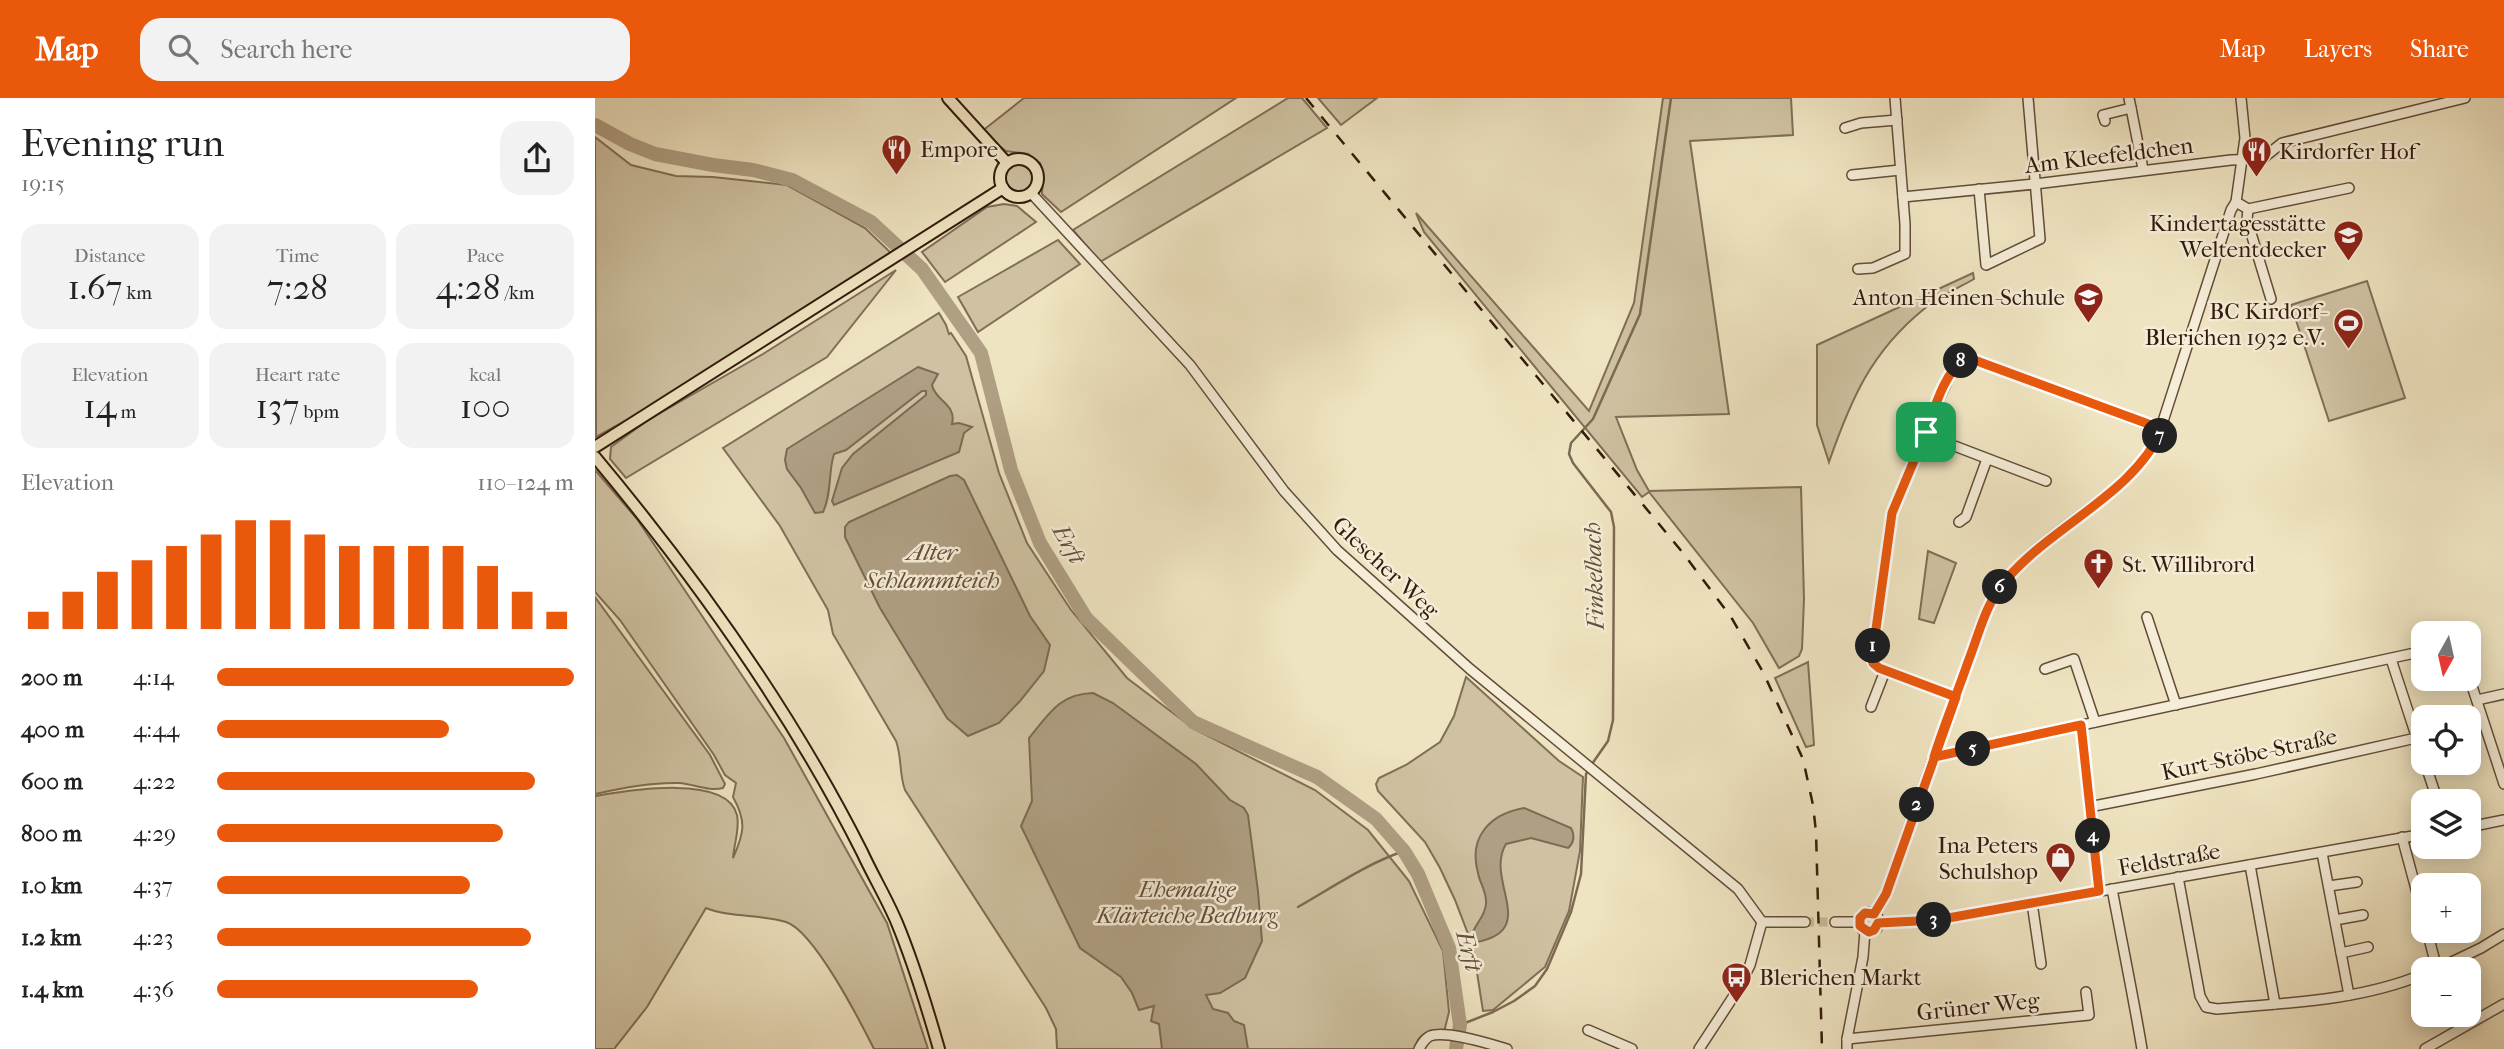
<!DOCTYPE html>
<html lang="en">
<head>
<meta charset="utf-8">
<style>
  body { margin:0; font-family:"IM FELL French Canon",serif; background:#f2f2f2; color:#222; height:100vh; display:flex; flex-direction:column; font-size:26px; white-space:nowrap }
  * { box-sizing:border-box; margin:0 }
  p { font-size:23px; color:#767676 }
  .icon { flex:none; width:38px; height:38px; fill:none; stroke:currentColor; stroke-width:2; stroke-linecap:round; stroke-linejoin:round }
  .map { position:relative; flex:1; overflow:hidden }
  .panel { display:flex; flex-direction:column; background:#fff; width:595px }
  .panel>* { flex:none }
  .needle { width:46px; rotate:188deg }
  .tools { position:absolute; left:1816px; top:523px; display:grid; gap:14px }
  .tools a { display:grid; place-items:center; width:70px; height:70px; border-radius:14px; background:#fff; box-shadow:0 4px 18px #0003; font-size:35px }
  .pin { position:absolute; display:grid; place-items:center; width:60px; height:60px; color:#fff; margin:-30px; border-radius:14px; box-shadow:0 4px 10px #0006 }
  .km { position:absolute; width:35px; height:35px; margin:-18px; border-radius:50%; background:#222; color:#fff; font-size:19px; line-height:35px; text-align:center }
  .round { display:grid; place-items:center; flex:none; width:74px; height:74px; border-radius:21px; background:#f2f2f2 }
  .summary { display:flex; align-items:center; justify-content:space-between; height:119px; padding:0 21px }
  h1 { font-size:38px; font-weight:600; line-height:52px }
  .metrics { display:grid; grid-template-columns:repeat(3,1fr); gap:10px; height:119px; padding:7px 21px }
  .metrics div { display:grid; align-content:center; border-radius:18px; background:#f2f2f2; text-align:center }
  .metrics b { font-size:35px; font-weight:600 }
  .metrics small { font-size:19px; font-weight:400 }
  .metrics p { font-size:19px }
  .chart { height:196px; padding:14px 21px }
  .chart p { display:flex; justify-content:space-between }
  .chart svg { width:100%; height:126px; margin-top:7px; stroke:#ea580c; stroke-width:6 }
  ul { padding:0 21px; list-style:none; font-size:23px }
  li { display:grid; grid-template-columns:112px 84px 1fr; align-items:center; height:52px }
  li i { height:18px; border-radius:9px; background:#ea580c }
  header { display:flex; align-items:center; gap:42px; box-sizing:border-box; height:98px; padding:0 35px; background:#ea580c; color:#fff }
  header strong { font-size:33px }
  nav { display:flex; gap:38px; margin-inline-start:auto; font-size:24px }
  .search { width:490px; height:63px; background:#f2f2f2; display:flex; align-items:center; gap:18px; box-sizing:border-box; padding:0 24px; border-radius:21px; color:#767676; font-size:26px }
  main { display:flex; flex:1; min-height:0 }
  .map>svg:first-child { display:block }
</style>
</head>
<body>
<header>
<strong>Map</strong>
<div class="search"><svg class="icon" aria-label="search" viewBox="0 0 24 24"><circle cx="10" cy="10" r="6"/><path d="M15 15l6 6"/></svg>Search here</div>
<nav><a>Map</a><a>Layers</a><a>Share</a></nav>
</header>
<main>
<section class="panel">
<div class="summary"><div><h1>Evening run</h1><p>19:15</p></div><a class="round"><svg class="icon" aria-label="share" viewBox="0 0 24 24"><path d="M12 15V3M7 8l5-5 5 5M5 13v7h14v-7"/></svg></a></div>
<div class="metrics">
<div><p>Distance</p><b>1.67<small> km</small></b></div>
<div><p>Time</p><b>7:28</b></div>
<div><p>Pace</p><b>4:28<small> /km</small></b></div>
</div>
<div class="metrics">
<div><p>Elevation</p><b>14<small> m</small></b></div>
<div><p>Heart rate</p><b>137<small> bpm</small></b></div>
<div><p>kcal</p><b>100</b></div>
</div>
<div class="chart"><p><span>Elevation</span>110–124 m</p>
<svg viewBox="0 0 160 44" preserveAspectRatio="none"><path d="M5 44V38M15 44V31M25 44V24M35 44V20M45 44V15M55 44V11M65 44V6M75 44V6M85 44V11M95 44V15M105 44V15M115 44V15M125 44V15M135 44V22M145 44V31M155 44V38"/></svg>
</div>
<ul>
<li><b>200 m</b>4:14<i style="width:100%"></i></li>
<li><b>400 m</b>4:44<i style="width:65%"></i></li>
<li><b>600 m</b>4:22<i style="width:89%"></i></li>
<li><b>800 m</b>4:29<i style="width:80%"></i></li>
<li><b>1.0 km</b>4:37<i style="width:71%"></i></li>
<li><b>1.2 km</b>4:23<i style="width:88%"></i></li>
<li><b>1.4 km</b>4:36<i style="width:73%"></i></li>
</ul>
</section>
<div class="map">
<svg width="1909" height="951" viewBox="0 0 1909 951">
  <rect width="100%" height="100%" fill="#efe4c1"/>
  <filter id="stains"><feTurbulence type="fractalNoise" baseFrequency=".00286" numOctaves="4"/><feColorMatrix values="0 0 0 0 .2 0 0 0 0 .09 0 0 0 0 .02 0 0 0 .5 -.17"/></filter>
  <radialGradient id="worn" r=".72"><stop offset=".6" stop-color="#630" stop-opacity="0"/><stop offset="1" stop-color="#630" stop-opacity=".3"/></radialGradient>
  <!-- green -->
  <g fill="#cfc2a2" stroke="#816e57" stroke-width="2">
    <path d="M429,0h212l-175,114 -19,-18 1,-21 -3,-10 -12,-9 -22,-3 -25,-19z"/>
    <path d="M693,0h14l25,30 -227,134 -27,-32z"/>
    <path d="M723,0h59l-36,27z"/>
    <path d="M1068,0h128l2,37 -103,6 39,273 -113,3 21,53 12,21 152,-4 3,112 -2,50 -3,7 -20,12 -26,-45 -104,-131 -7,5 -218,-265 -8,-19 173,198 45,-108z"/>
    <path d="M0,39l36,28 45,11 37,1 74,8 78,43 27,26 -256,161 -40,22z"/>
    <circle cx="424" cy="80" r="14"/>
    <path d="M409,106l13,2 19,16 -91,60 -23,-30 65,-45z"/>
    <path d="M463,142l22,24 -102,68 -20,-35z"/>
    <path d="M301,172l-69,87 -201,121 -16,-19 1,-12 37,-27 115,-66z"/>
    <path d="M1378,175l1,6c-16,9 -35,18 -50,30 -53,43 -73,90 -95,153l-12,-37v-80z"/>
    <path d="M1772,183l38,117 -76,23 -38,-116z"/>
    <path d="M344,215l7,12 3,9 2,-1 15,23 33,117 28,70 44,67 56,68 67,51 121,61 53,40 41,51 34,70 6,61 -5,20c-15,-1 -26,0 -29,17h-358l-1,-20 -10,-21 -141,-218c-6,-16 -3,-33 -9,-49l-63,-107 -5,-24 -48,-84 -57,-78z"/>
    <path d="M0,372l42,49 147,219 103,185 41,126h-54c-14,-28 -60,-118 -88,-127 -26,-8 -55,-4 -80,-14l-59,99 -33,42h-19v-253c30,-5 132,-23 142,19 3,14 -3,29 -4,43 11,-25 14,-36 0,-61l3,-14 -11,-8 -11,-20 -94,-135 -25,-28z"/>
    <path d="M1333,453l28,12 -22,60 -15,-4z"/>
    <path d="M0,499l115,158 15,29 -2,4c-14,4 -29,-4 -44,-5 -27,-1 -58,5 -84,11z"/>
    <path d="M1213,564l6,83 -8,2 -31,-69z"/>
    <path d="M871,579l93,84 24,16 -3,74 -11,60 -24,56 -52,43 -10,1 -10,-64 -18,-47 -15,-32 -15,-26 -47,-51 -2,-7 3,-6 27,-13 34,-23 14,-26z"/>
  </g>
  <!-- water -->
  <g fill="#af9f83" stroke="#7d6a53" stroke-width="2">
    <path d="M323,269l20,7 -6,11c3,16 25,19 20,39l7,-1 13,4 -8,6 -5,19 -125,53 -2,-4 10,-33 11,-14 73,-59v-4h-4l-76,59 -12,4c-6,19 -2,39 -11,58l-8,1 -14,-25 -14,-19 -2,-9 2,-11z"/>
    <path d="M362,377l7,5 66,136 20,29 -6,26 -24,30 -21,22 -31,13 -21,-18 -67,-110 -35,-71v-10l4,-5 101,-46z"/>
    <path d="M498,595l20,10 83,61 34,36 14,8 4,7 10,76 4,50 -17,37 -25,15 -14,2 7,14 15,4 6,8 10,4 4,24h-86l-3,-25 -8,-3 3,-15 -15,4 -7,-17 -11,-16 -41,-29 -59,-122 11,-25 -3,-63c20,-24 30,-44 64,-45z"/>
    <path d="M929,710l47,20c4,7 3,15 -3,20l-37,-10 -25,6c-22,36 34,86 -29,98l-6,-4c2,-13 14,-20 15,-34 1,-12 -6,-20 -8,-31 -10,-36 12,-59 46,-65z"/>
  </g>
  <g fill="none" stroke-linecap="round" stroke-linejoin="round">
    <!-- stream -->
    <g stroke="#7d6a53" stroke-width="2.5">
      <path d="M997,666l16,-23 5,-21 1,-193 -3,-15 -38,-49 -4,-9 2,-11 22,-24 47,-105 31,-216"/>
      <path d="M703,809c35,-20 68,-43 106,-56"/>
      <path d="M865,927l33,-13 21,-11 21,-15 12,-17 24,-57 10,-38 5,-100 3,-4"/>
    </g>
    <!-- river -->
    <path stroke="#af9f83" stroke-width="14" d="M0,27l35,19 25,10 58,11 40,5 39,10 79,42 51,47 59,84 30,117 29,73 46,75 107,104 124,55 59,42 28,32 14,23 31,74 11,77 -4,24"/>
    <!-- minor-tunnel -->
    <path stroke="#c9bc9d" stroke-width="9" stroke-dasharray="9 4.5" stroke-linecap="butt" d="M1210,824h30"/>
    <defs>
      <g id="minor">
        <path d="M1534,0l14,71"/>
        <path d="M1510,23l-2,-6 28,-7"/>
        <path d="M1250,30l16,-5 36,-3"/>
        <path d="M1257,77l48,-5"/>
        <path d="M1384,91l7,76 54,-26 -12,-141"/>
        <path d="M436,95l159,172 94,126 53,59 133,119 268,220 24,33"/>
        <path d="M1308,99l132,-13 196,-24 31,-1 20,-16 183,-45"/>
        <path d="M1641,104l12,7 -1,11 24,79"/>
        <path d="M1653,111l101,-21"/>
        <path d="M1263,171l15,-1 32,-14v-30l-10,-126"/>
        <path d="M1331,334l18,10 102,39"/>
        <path d="M1364,424l7,-5 21,-58"/>
        <path d="M1552,519l29,88"/>
        <path d="M1796,561l33,101"/>
        <path d="M1450,571l29,-10 21,63"/>
        <path d="M1874,579l35,107"/>
        <path d="M1361,599l-77,-29 -7,-5v-5l20,-145 43,-106 20,-42 11,-8 196,73"/>
        <path d="M1882,602l27,-6"/>
        <path d="M1276,609l14,-36"/>
        <path d="M1486,627l18,166"/>
        <path d="M1339,659l490,-106"/>
        <path d="M1830,665l13,39"/>
        <path d="M1494,709l167,-33 160,-36"/>
        <path d="M1874,729l35,-7"/>
        <path d="M1807,739l22,82"/>
        <path d="M1727,755l27,142"/>
        <path d="M1655,767l25,139"/>
        <path d="M1583,779l22,119 6,11 11,2c69,-6 142,-8 207,-35"/>
        <path d="M1734,788l28,-4"/>
        <path d="M1517,791c10,53 21,106 30,160"/>
        <path d="M1437,805l9,61"/>
        <circle cx="1274" cy="824" r="10"/>
        <path d="M1279,816l12,-20c25,-74 51,-147 78,-220 10,-28 18,-64 37,-88 42,-57 116,-83 155,-143l75,-233 5,-8 9,-64 -4,-40"/>
        <path d="M1740,822l28,-5"/>
        <path d="M1167,824h43"/>
        <path d="M1240,824h24"/>
        <path d="M1283,825l59,-3 487,-86"/>
        <path d="M1832,833l10,38"/>
        <path d="M1746,855l27,-6"/>
        <path d="M1840,872l46,-22 23,-14"/>
        <path d="M993,932l44,19"/>
        <path d="M1252,941l242,-24 -3,-23"/>
        <path d="M824,951c3,-5 5,-10 11,-13 16,-6 60,8 77,13"/>
        <path d="M1104,951l38,-58 13,-26 12,-43"/>
        <path d="M1252,951v-10l16,-82 2,-26"/>
        <path d="M1830,951l79,-45"/>
      </g>
      <g id="major">
        <path d="M353,0l59,65"/>
        <circle cx="424" cy="80" r="19"/>
        <path d="M0,349l408,-259"/>
        <path d="M0,359c102,122 195,252 267,395 11,24 25,47 35,71 17,41 30,84 42,126"/>
      </g>
    </defs>
    <!-- minor casing -->
    <use href="#minor" stroke="#624c39" stroke-width="12"/>
    <!-- major casing -->
    <use href="#major" stroke="#331a0c" stroke-width="14"/>
    <!-- minor -->
    <use href="#minor" stroke="#f5edd7" stroke-width="9"/>
    <!-- major -->
    <use href="#major" stroke="#efe4c1" stroke-width="10"/>
    <!-- rail -->
    <path stroke="#331a0c" stroke-width="2.5" stroke-dasharray="12 12" stroke-linecap="butt" d="M711,0l377,455 48,64 32,55 40,87 10,46 3,27 6,217"/>
  </g>
  <g fill="none" stroke-linecap="round" stroke-linejoin="round">
    <defs>
      <path id="route" d="M1331,334l-34,81 -20,145 1,5 6,5 77,29 -70,197 -12,20 -9,-1 -5,5v8l9,6 5,-2 4,-7 59,-3 162,-29 -18,-166 -147,32c10,-32 23,-63 34,-95 11,-28 18,-60 38,-82 45,-54 128,-86 156,-151l-196,-72c-22,16 -31,50 -40,75"/>
    </defs>
    <!-- route casing -->
    <use href="#route" stroke="#fff" stroke-width="14"/>
    <!-- route -->
    <use href="#route" stroke="#ea580c" stroke-width="9"/>
  </g>
  <!-- icons -->
  <defs>
    <symbol id="restaurant-pin" viewBox="-11 -11 22 30"><path d="M0 17L-7.5 6A9.5 9.5 0 1 1 7.5 6Z" fill="#8f2418" stroke="#f5edd7"/><path d="M-5-6h1v4h1v-4h1v4h1v-4h1v5L-1.5 .5V6h-2V.5L-5-1ZM5-6V6H3V1.5H1.5Q1.5-4 5-6Z" fill="#fff"/></symbol>
    <symbol id="school-pin" viewBox="-11 -11 22 30"><path d="M0 17L-7.5 6A9.5 9.5 0 1 1 7.5 6Z" fill="#8f2418" stroke="#f5edd7"/><path d="M0-5L7-2L0 1L-7-2ZM-4 1L0 2.5L4 1V4Q0 6-4 4Z" fill="#fff"/></symbol>
    <symbol id="stadium-pin" viewBox="-11 -11 22 30"><path d="M0 17L-7.5 6A9.5 9.5 0 1 1 7.5 6Z" fill="#8f2418" stroke="#f5edd7"/><path d="M0-5a6.5 5 0 1 0 0 10a6.5 5 0 1 0 0-10ZM-3.5-1.8h7v3.6h-7Z" fill="#fff"/></symbol>
    <symbol id="church-pin" viewBox="-11 -11 22 30"><path d="M0 17L-7.5 6A9.5 9.5 0 1 1 7.5 6Z" fill="#8f2418" stroke="#f5edd7"/><path d="M-1.2-6h2.4v3.5h3.3v2.4h-3.3V6h-2.4V-.1h-3.3v-2.4h3.3Z" fill="#fff"/></symbol>
    <symbol id="shop-pin" viewBox="-11 -11 22 30"><path d="M0 17L-7.5 6A9.5 9.5 0 1 1 7.5 6Z" fill="#8f2418" stroke="#f5edd7"/><path d="M-5-2.5h2.3a2.7 3.5 0 0 1 5.4 0H5L5.5 6h-11ZM-1.5-2.5h3a1.5 2.3 0 0 0-3 0Z" fill="#fff"/></symbol>
    <symbol id="bus-pin" viewBox="-11 -11 22 30"><path d="M0 17L-7.5 6A9.5 9.5 0 1 1 7.5 6Z" fill="#8f2418" stroke="#f5edd7"/><path d="M-5-6H5V4H4V6H2V4H-2V6H-4V4H-5ZM-3.5-4V0h7V-4ZM-3.5 1.2v1.5H-2V1.2ZM2 1.2v1.5H3.5V1.2Z" fill="#fff"/></symbol>
  </defs>
  <g fill-rule="evenodd">
    <use href="#restaurant-pin" x="284" y="34" width="35" height="47"/>
    <use href="#restaurant-pin" x="1644" y="36" width="35" height="47"/>
    <use href="#school-pin" x="1736" y="120" width="35" height="47"/>
    <use href="#school-pin" x="1476" y="182" width="35" height="47"/>
    <use href="#stadium-pin" x="1736" y="208" width="35" height="47"/>
    <use href="#church-pin" x="1486" y="448" width="35" height="47"/>
    <use href="#shop-pin" x="1448" y="742" width="35" height="47"/>
    <use href="#bus-pin" x="1124" y="862" width="35" height="47"/>
  </g>
  <g text-anchor="middle" stroke-width="5" stroke-linejoin="round" paint-order="stroke">
    <!-- poi labels -->
    <g font-size="23" fill="#331a0c" stroke="#f5edd7" text-anchor="start">
      <text x="325" y="59">Empore</text>
      <text x="1684" y="61">Kirdorfer Hof</text>
      <text x="1731" y="133" text-anchor="end">Kindertagesstätte<tspan x="1731" dy="26">Weltentdecker</tspan></text>
      <text x="1470" y="207" text-anchor="end">Anton-Heinen-Schule</text>
      <text x="1730" y="221" text-anchor="end">BC Kirdorf-<tspan x="1730" dy="26">Blerichen 1932 e.V.</tspan></text>
      <text x="1527" y="474">St. Willibrord</text>
      <text x="1443" y="755" text-anchor="end">Ina Peters<tspan x="1443" dy="26">Schulshop</tspan></text>
      <text x="1164" y="887">Blerichen Markt</text>
    </g>
    <!-- street labels -->
    <g font-size="23" fill="#331a0c" stroke="#f5edd7">
      <text transform="translate(1514 57) rotate(-7)" y="8">Am Kleefeldchen</text>
      <text transform="translate(791 469) rotate(43)" y="8">Glescher Weg</text>
      <text transform="translate(1654 656) rotate(-12)" y="8">Kurt-Stöbe-Straße</text>
      <text transform="translate(1574 761) rotate(-10)" y="8">Feldstraße</text>
      <text transform="translate(1383 908) rotate(-6)" y="8">Grüner Weg</text>
    </g>
    <!-- park labels -->
    <g font-size="23" font-style="italic" fill="#624c39" stroke="#f5edd7">
      <text x="592" y="799">Ehemalige<tspan x="592" dy="26">Klärteiche Bedburg</tspan></text>
    </g>
    <!-- water labels -->
    <g font-size="24" font-style="italic" fill="#654f3c" stroke="#f5edd7">
      <text transform="translate(474 446) rotate(61)" y="8">Erft</text>
      <text x="337" y="462">Alter<tspan x="337" dy="28">Schlammteich</tspan></text>
      <text transform="translate(999 478) rotate(-92)" y="8">Finkelbach</text>
      <text transform="translate(874 853) rotate(75)" y="8">Erft</text>
    </g>
  </g>
  <rect width="100%" height="100%" filter="url(#stains)"/>
  <rect width="100%" height="100%" fill="url(#worn)"/>
</svg>
<div class="tools">
<a><svg class="needle" viewBox="-14 -14 28 28"><path d="M0-13l5 13h-10z" fill="#e53935"/><path d="M0 13l5-13h-10z" fill="#767676"/></svg></a>
<a><svg class="icon" aria-label="locate" viewBox="0 0 24 24"><circle cx="12" cy="12" r="6"/><path d="M12 2v4M12 18v4M2 12h4M18 12h4"/></svg></a>
<a><svg class="icon" aria-label="layers" viewBox="0 0 24 24"><path d="M12 4l9 5-9 5-9-5zM3 14l9 5 9-5"/></svg></a>
<a>+</a>
<a>−</a>
</div>
<div class="pin" style="left:1331px;top:334px;background:#1e9e55"><svg class="icon" aria-label="arrive" viewBox="0 0 24 24"><path d="M6 21V4h12l-3 4 3 4H6"/></svg></div>
<b class="km" style="left:1278px;top:548px">1</b>
<b class="km" style="left:1322px;top:707px">2</b>
<b class="km" style="left:1339px;top:822px">3</b>
<b class="km" style="left:1498px;top:738px">4</b>
<b class="km" style="left:1378px;top:651px">5</b>
<b class="km" style="left:1405px;top:489px">6</b>
<b class="km" style="left:1565px;top:338px">7</b>
<b class="km" style="left:1366px;top:263px">8</b>
</div>
</main>
</body>
</html>
